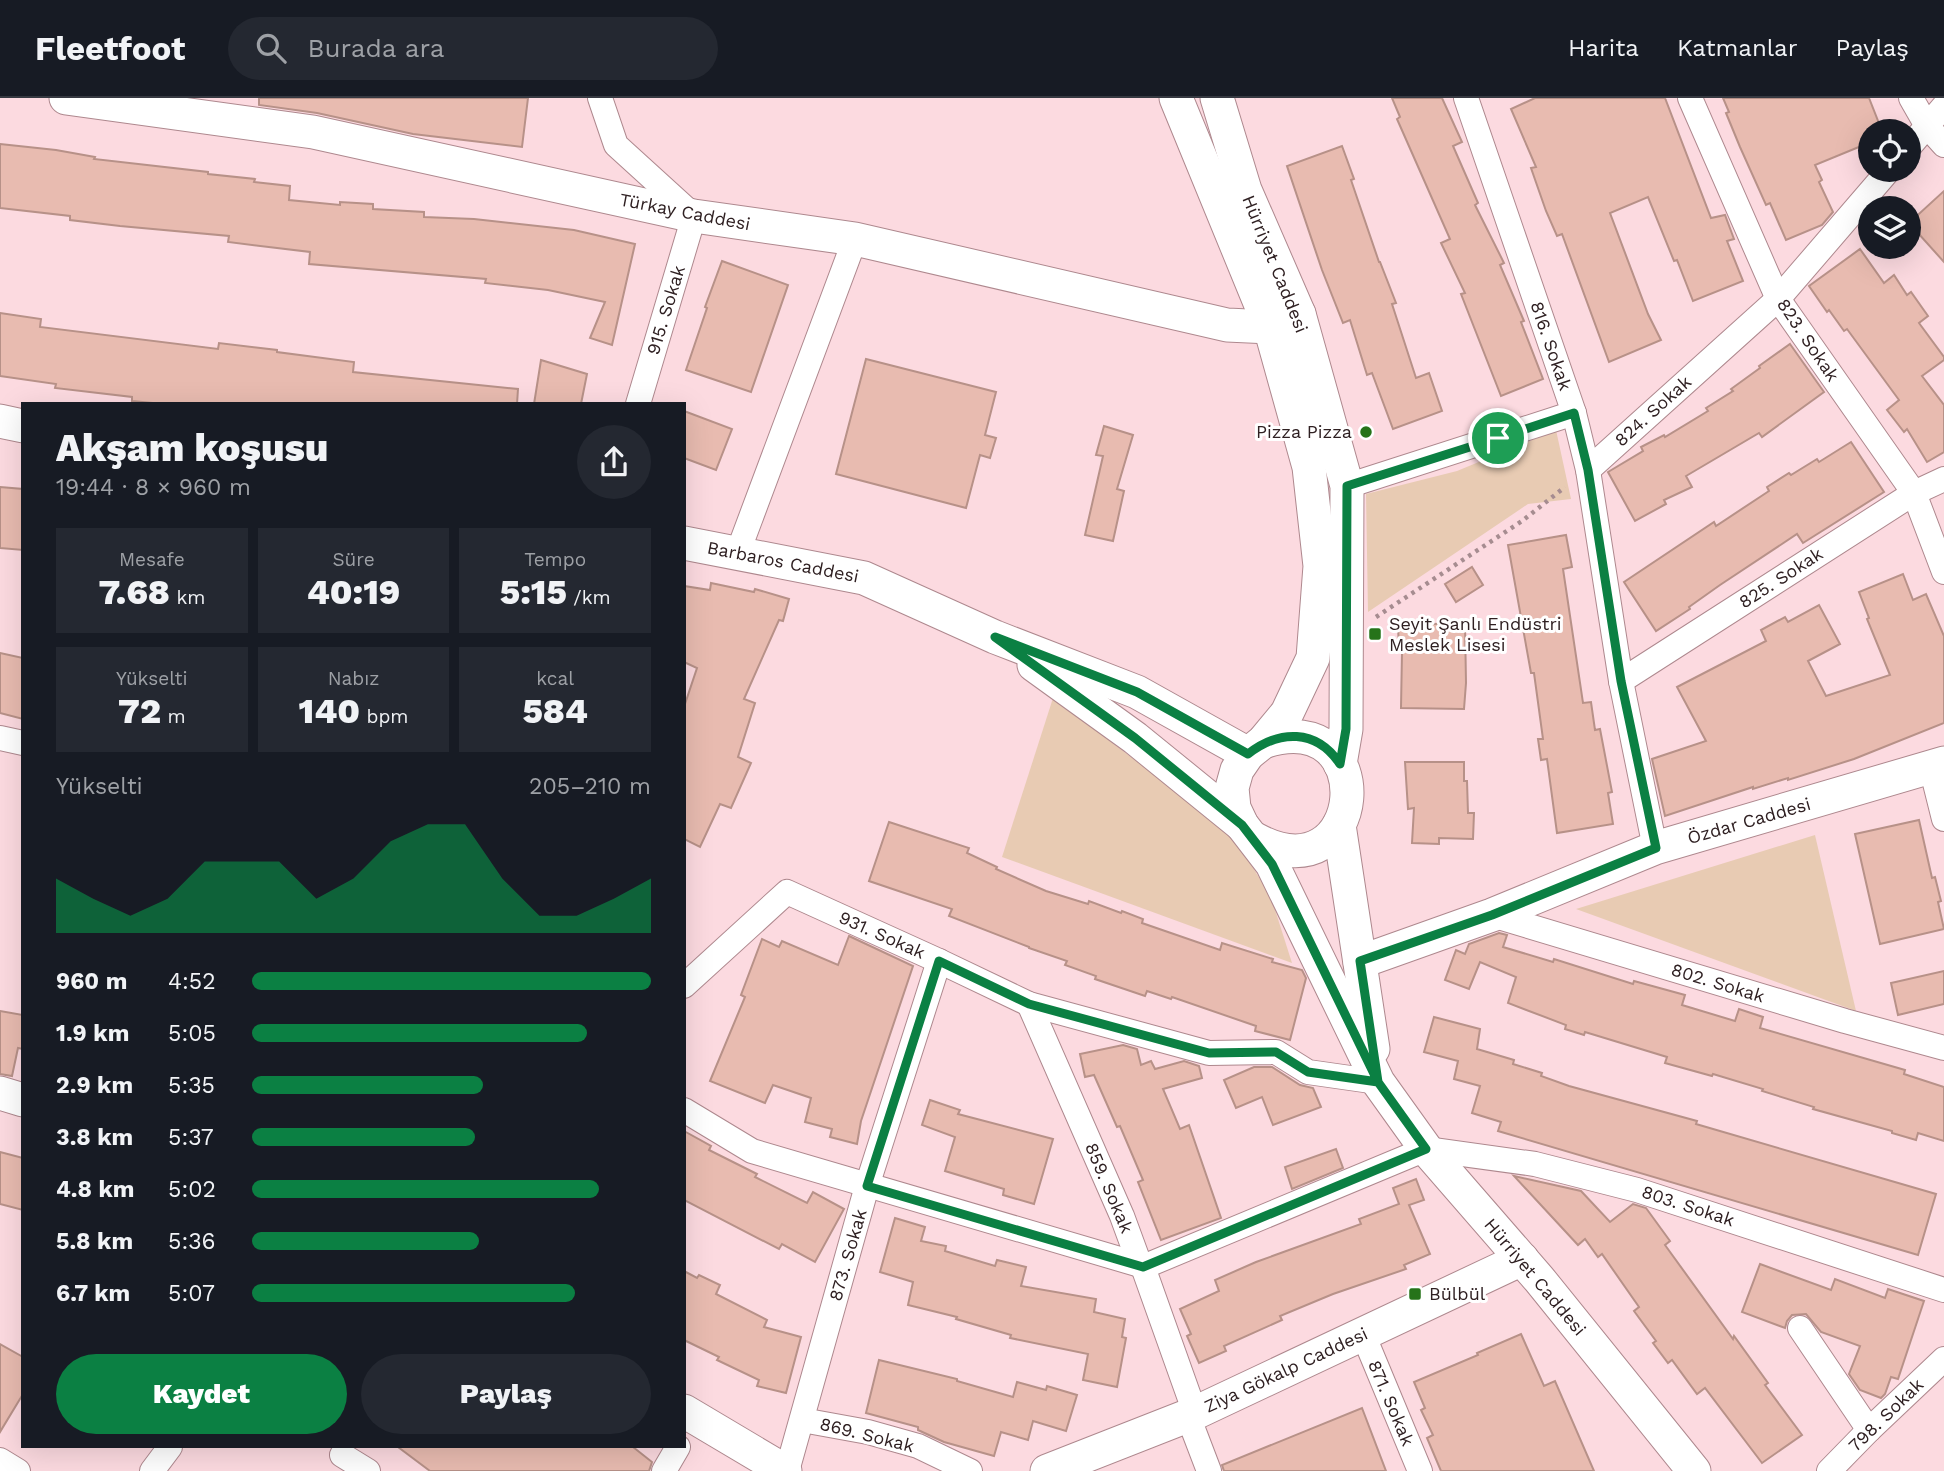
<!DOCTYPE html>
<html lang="tr">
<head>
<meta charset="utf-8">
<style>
  body { margin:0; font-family:"Work Sans",sans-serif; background:#242831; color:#f1f3f6; height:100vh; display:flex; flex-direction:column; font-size:26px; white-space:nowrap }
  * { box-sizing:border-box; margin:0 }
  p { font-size:23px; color:#9ea1a6 }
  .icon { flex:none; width:38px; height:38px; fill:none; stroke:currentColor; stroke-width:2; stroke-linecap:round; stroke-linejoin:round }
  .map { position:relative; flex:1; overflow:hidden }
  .panel { position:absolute; left:21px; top:304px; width:665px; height:1046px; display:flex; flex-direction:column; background:#171b24; border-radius:0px; box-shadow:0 7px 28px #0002 }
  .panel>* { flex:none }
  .controls { position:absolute; left:1858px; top:21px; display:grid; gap:14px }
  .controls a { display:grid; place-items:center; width:63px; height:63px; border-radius:50%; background:#171b24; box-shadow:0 7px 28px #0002; font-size:35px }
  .pin { position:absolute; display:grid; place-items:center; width:60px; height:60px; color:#fff; margin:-30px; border:4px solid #fff; border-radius:50%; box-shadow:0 2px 7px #0007 }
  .round { display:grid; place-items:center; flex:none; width:74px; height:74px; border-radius:37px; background:#242831 }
  .overview { display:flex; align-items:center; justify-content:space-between; height:119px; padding:0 35px }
  h1 { font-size:38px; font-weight:800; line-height:52px }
  .stats { display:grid; grid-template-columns:repeat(3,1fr); gap:10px; height:119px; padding:7px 35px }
  .stats div { display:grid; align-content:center; border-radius:0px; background:#242831; text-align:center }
  .stats b { font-size:35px; font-weight:800 }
  .stats small { font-size:19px; font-weight:400 }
  .stats p { font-size:19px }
  .chart { height:196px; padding:14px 35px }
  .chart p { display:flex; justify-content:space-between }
  .chart svg { width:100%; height:126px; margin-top:7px; fill:#0b8043; opacity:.7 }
  .button { display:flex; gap:14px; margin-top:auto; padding:14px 35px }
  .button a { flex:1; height:80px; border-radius:42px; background:#0b8043; color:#fff; font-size:28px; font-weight:800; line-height:80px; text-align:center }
  .button a+a { background:#242831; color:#f1f3f6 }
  ul { padding:0 35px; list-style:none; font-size:23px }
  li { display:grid; grid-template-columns:112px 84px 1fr; align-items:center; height:52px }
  li i { height:18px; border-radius:9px; background:#0b8043 }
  header { display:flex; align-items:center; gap:42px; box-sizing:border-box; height:98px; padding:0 35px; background:#171b24; border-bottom:2px solid #363941 }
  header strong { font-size:33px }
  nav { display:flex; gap:38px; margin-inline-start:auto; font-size:24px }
  .search { width:490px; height:63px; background:#242831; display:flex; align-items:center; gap:18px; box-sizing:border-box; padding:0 24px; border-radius:38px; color:#9ea1a6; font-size:26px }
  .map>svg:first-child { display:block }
</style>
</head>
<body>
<header>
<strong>Fleetfoot</strong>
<div class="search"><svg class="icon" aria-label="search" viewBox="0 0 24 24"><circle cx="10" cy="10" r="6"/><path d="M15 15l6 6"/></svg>Burada ara</div>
<nav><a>Harita</a><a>Katmanlar</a><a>Paylaş</a></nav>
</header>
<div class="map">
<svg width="1944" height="1373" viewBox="0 0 1944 1373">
  <rect width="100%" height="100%" fill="#fcdae0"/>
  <!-- green -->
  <g fill="#e8cbb3">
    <path d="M1556,332l15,69 -43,5 -160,108 -2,-118 91,-23z"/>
    <path d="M1053,600l135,102 50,43 33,54 21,66 -290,-106z"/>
    <path d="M1815,737l41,176 -280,-102z"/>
  </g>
  <!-- building -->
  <g fill="#e8bbb0" stroke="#b79188" stroke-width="2">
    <path d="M259,0h269l-6,49 -109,-13 -96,-21 -58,-8z"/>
    <path d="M1392,0h50l20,44 -9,4 25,57 -3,2 29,58 -4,2 24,56 -3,1 22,57 -42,17 -40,-102 4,-1 -24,-50 9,-4 -53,-120 3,-2z"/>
    <path d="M1535,0h130l46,120 14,-3 9,24 -7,2 16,40 -50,20 -16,-41 -3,1 -26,-64 -38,16 38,101 13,26 -52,22 -47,-128 -5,2 -11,-25 -15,-43 5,-1 -25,-58z"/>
    <path d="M1723,0h146l13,33h-11v11l-56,23 7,15 -3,2 14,30 -11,13 -36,15 -16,-37 -4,2 -26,-58 -14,-34 3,-1z"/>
    <path d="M0,46l56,6 39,7 -1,2 114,13v2l47,5 -1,3 36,4 -1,14 51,5v-3l33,2v5l51,3v5l50,2 100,11 61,14 -23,101 -22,-7 15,-36 -57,-12 -63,-7 1,-4 -177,-15 1,-12 -82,-10 1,-6 -109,-10 -50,-6v-4l-70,-8z"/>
    <path d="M1342,48l12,33 -3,1 28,82h1l16,41 -4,1 24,74 13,-5 13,38 -49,18 -21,-56 -5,2 -17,-55 -7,3 -21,-53 -35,-104z"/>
    <path d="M1944,93v71l-35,-39z"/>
    <path d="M1860,151l24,34 10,-8 13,20 4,-3 17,24 -9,7 25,34v3l-22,16 22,29v47l-17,10 -20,-33 -3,3 -17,-22 12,-10 -52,-71 -3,2 -15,-21 -2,2 -18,-26z"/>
    <path d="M722,163l66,24 -37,107 -65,-22 21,-62 -2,-1z"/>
    <path d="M0,215l41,6 -1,8 178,22 1,-6 58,7v2l77,10 -1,10 165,17 -1,15h-354l-31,-3v-4l-77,-9 1,-4 -56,-8z"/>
    <path d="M1790,246l34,48 -62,45 -3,-4 -73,43 6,11 -28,13 2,4 -31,17 -27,-49 35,-21 -2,-4 23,-12 1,2 43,-26 -2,-3 27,-17 -2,-2 29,-21 -1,-2z"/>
    <path d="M866,261l130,33 -11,43 11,3 -6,20 -10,-3 -14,53 -130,-34z"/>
    <path d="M541,262l46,14 -6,30h-47z"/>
    <path d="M684,313l48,18 -16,41 -32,-12z"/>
    <path d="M1104,328l29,9 -16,54 7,2 -11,50 -28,-6 18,-79 -7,-1z"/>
    <path d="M1851,344l33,50 -81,51 -6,-9 -77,51 -31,22 1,2 -34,22 -32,-49 90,-60 2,4 53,-35 -2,-4 22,-14 2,2 26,-16 2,3z"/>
    <path d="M0,389l23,2v61l-23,-2z"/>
    <path d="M1566,437l6,32 -9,2 20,134 8,-1 4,28 5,-1 12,63 -4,1 5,31 -56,9 -10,-74 -6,1 -3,-21h5l-9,-66h-3l-23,-128z"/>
    <path d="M1472,469l11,18 -27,17 -11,-18z"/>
    <path d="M1903,476l10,26 13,-6 18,42v87l-90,36 -66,21v-2l-35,11v-2l-88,29 -13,-57 54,-18 -29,-54 89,-46 -5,-11 24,-13 3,5 31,-17 21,39 -32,17 18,35 64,-21 -23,-56 2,-1 -10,-26z"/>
    <path d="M711,485l43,9 1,-3 34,10 -6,22 -4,-1 -35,79 11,4 -17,54 13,6 -20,45 -11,-4 -20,43 -16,-8v-132l13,-39 -13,-6v-76l26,4z"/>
    <path d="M1465,525l1,60 -2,26 -63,-1 1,-56h-3l-1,-27z"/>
    <path d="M0,555l23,5v61l-23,-6z"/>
    <path d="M1405,664h59v19h3l1,32h6l-1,26 -34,-1v6l-27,-1 2,-35 -6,1z"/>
    <path d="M1919,722l13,58 3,-1 6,24 -3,1 6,27 -64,15 -25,-110z"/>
    <path d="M889,724l80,26 -2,5 30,14 -1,2 50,22 42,13 1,-3 32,12 1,-2 21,8 -1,4 78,27 2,-7 51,16 -1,3 30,8 4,8 -16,62 -35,-9 1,-5 -84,-29 -1,2 -24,-8 -2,5 -50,-17 1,-3 -31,-11 2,-4 -38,-13v-1l-80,-31 3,-7 -83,-28z"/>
    <path d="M1499,835l8,2 -4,12 50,15 1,-3 79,25 1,-3 51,14 -3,10 53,16 4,-12 24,8 -3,11 145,42 -1,4 40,13v54l-26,-8 -2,7 -24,-7v-2l-79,-22 1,-2 -52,-16 1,-2 -50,-15 -1,2 -47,-13 2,-6 -82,-25 -1,3 -19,-6 1,-4 -58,-22 8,-26 -36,-15 -11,27 -24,-9 11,-30 9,4 4,-10z"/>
    <path d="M849,838l64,30 -52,155 -4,23 -27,-7 2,-8 -27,-7 6,-24 -38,-13 -8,18 -55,-22 35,-84 -4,-2 21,-56 17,8 3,-6 56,24z"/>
    <path d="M1944,873v33l-46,11 -7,-32z"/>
    <path d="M0,913l23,4v34l-5,-1 -6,28 -12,-2z"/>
    <path d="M1434,919l46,12 -3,20 37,11 -1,4 29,9 -1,3 28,10 128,35 -1,3 240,70 -18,61 -420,-124 3,-9 -29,-9 8,-27 -26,-7 4,-18 -34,-9z"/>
    <path d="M1123,947l14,4 4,16 10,-4 4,8 29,-8 15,5 3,12 -39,11 17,40 9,-4 32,93 -60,22 -23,-58 5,-2 -23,-54 -3,1 -23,-52 -9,2 -5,-23z"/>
    <path d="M1254,969h18l28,18 13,3 8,19 -48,18 -11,-28 -26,11 -12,-28z"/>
    <path d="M930,1002l30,10 -2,4 95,25 -19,65 -31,-9 1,-6 -59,-18 10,-34 -33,-12z"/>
    <path d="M684,1033l27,15 -2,4 48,24 -2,3 52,26 6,-11 31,17 -29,53 -33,-18 -3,5 -95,-49z"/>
    <path d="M1336,1051l7,19 -51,21 -7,-22z"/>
    <path d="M0,1054l23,6v52l-23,-6z"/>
    <path d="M1514,1078l67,15 29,31 23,-18 13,4 24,33 -5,4 68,94 1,-3 34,47 -3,2 37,50 -40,28 -57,-75 -8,6 -25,-34 -4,3 -15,-20 3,-2 -22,-30 5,-4 -37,-53 -4,3 -13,-18 -7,6z"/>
    <path d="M1416,1081l8,21 -15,5 21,49 -26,11 2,4 -73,25 -53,22 2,4 -58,26 2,5 -27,12 -12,-27 4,-2 -11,-25 39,-18 -4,-11 41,-18 105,-38 -2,-5 40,-15 -6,-16z"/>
    <path d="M895,1120l30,9 -4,14 25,5 -1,5 50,15 2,-6 29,7 -5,19 75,13 -2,13 31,7 -3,18 4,1 -9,49 -34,-7 5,-26 -78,-16 1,-3 -55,-16 1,-2 -49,-12 5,-23 -33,-10z"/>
    <path d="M1760,1166l71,26 4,-11 50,19 3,-9 36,12 -26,78 -7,-2 -6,17 -4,4 -21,-8 -11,-16 11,-28 -39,-14 -15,-18 -14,1 -5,6 -2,7 -43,-16z"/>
    <path d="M684,1173l13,7 2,-3 21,10 -4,9 51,26 -3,7 37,10 -15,56 -29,-7 2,-6 -42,-20 2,-3 -35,-17z"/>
    <path d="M1521,1236l23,52 11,-5 39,90h-153l-14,-33 6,-3 -12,-25 4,-2 -11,-26 64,-27 -1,-2z"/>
    <path d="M0,1246l23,13v37l-23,38z"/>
    <path d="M879,1262l78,19v2l56,16 4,-15 29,8 1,-4 30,9 -11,36 -33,-10 -5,19 -27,-8 -7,24 -50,-14 -26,-12v-3l-52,-14z"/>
    <path d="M1362,1310l24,63h-162l-2,-6z"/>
    <path d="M398,1349h235l19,15 -3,9h-219z"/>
  </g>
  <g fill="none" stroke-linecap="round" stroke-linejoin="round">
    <defs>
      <g id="street">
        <path d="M600,0l16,47 78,71 -56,188"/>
        <path d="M1466,0l108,315 14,57 33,211 34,167"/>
        <path d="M1690,0l88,201 136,194 30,79"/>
        <path d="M1911,0l16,28 17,19"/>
        <path d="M1909,49l35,-41"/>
        <path d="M1588,372l190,-171 111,-129"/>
        <path d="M1347,388l227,-73"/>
        <path d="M738,454l117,-313"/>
        <path d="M1621,583l293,-188 30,-14"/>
        <path d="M0,640l23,5"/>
        <path d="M1931,669l13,52"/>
        <path d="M1492,817l353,106 99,27"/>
        <path d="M684,888l103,-94 152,69 90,43 180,49 67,-1 32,20 70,10"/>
        <path d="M1029,906l93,212 18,49 3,2 52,146"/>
        <path d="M684,1012l68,41 388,114"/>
        <path d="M1143,1169l283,-118 109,15 102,26 307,100"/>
        <path d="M1800,1230l69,102"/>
        <path d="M1363,1236l57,137"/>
        <path d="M1188,1318l21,55"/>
        <path d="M802,1322l66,12 50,14 52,25"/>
        <path d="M342,1357l26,16"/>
        <path d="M0,1362l18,11"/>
        <path d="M152,1373l18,-24"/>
        <path d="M664,1373l14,-24"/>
        <path d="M787,1373l80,-285 72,-225"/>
        <path d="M1829,1373l40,-41 75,-71"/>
      </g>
      <g id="secondary">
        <path d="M66,0l247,34 381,84 161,23 372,86 43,2 29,-13"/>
        <path d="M1176,0l94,229 39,140 11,99 -7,92 -26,55 -24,29 -15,12 -11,16 -5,18 2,20 8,17 30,39 106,218 48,67 113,130 155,192"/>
        <path d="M1217,0l28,92 54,124 48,172 -1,243 -6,35"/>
        <path d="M0,323l23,5"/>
        <path d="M684,445l180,35 131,59 142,55 111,62"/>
        <path d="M1034,567l101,73 107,87"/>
        <path d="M1339,727l34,224"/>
        <path d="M1255,741c113,61 129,-137 8,-97"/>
        <path d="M1360,864l132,-47 163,-67 289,-85"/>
        <path d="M0,995l23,7"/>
        <path d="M684,1313l101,60"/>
        <path d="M1047,1373l148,-58 327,-154"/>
      </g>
    </defs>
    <!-- street casing -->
    <use href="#street" stroke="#ae888e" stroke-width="26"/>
    <!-- secondary casing -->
    <use href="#secondary" stroke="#ae888e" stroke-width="35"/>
    <!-- path -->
    <path stroke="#a68c90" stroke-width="4.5" stroke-dasharray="3.5 5" stroke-linecap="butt" d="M1376,519l146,-96 43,-34"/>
    <!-- street -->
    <use href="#street" stroke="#fff" stroke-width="24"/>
    <!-- secondary -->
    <use href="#secondary" stroke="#fff" stroke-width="33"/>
  </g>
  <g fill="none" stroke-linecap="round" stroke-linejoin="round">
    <defs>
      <path id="route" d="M1498,340l-151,48 -1,243 -6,35c-24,-36 -61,-34 -92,-10l-111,-62 -142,-55 140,101 107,87 30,39 106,218 48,67 -283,118 -276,-81 72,-225 90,43 180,49 67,-1 32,20 70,10 -18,-121 132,-46 164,-67 -35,-167 -33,-211 -14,-57 -76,25"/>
    </defs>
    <!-- route casing -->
    <use href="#route" stroke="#fff" stroke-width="14"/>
    <!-- route -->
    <use href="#route" stroke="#0b8043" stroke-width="9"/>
  </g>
  <!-- markers -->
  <g fill="#267319" stroke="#fff" stroke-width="2.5">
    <circle cx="1366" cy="334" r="7"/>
    <rect x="1368" y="529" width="14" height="14" rx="3.5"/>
    <rect x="1408" y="1189" width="14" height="14" rx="3.5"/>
  </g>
  <g text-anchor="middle" stroke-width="6" stroke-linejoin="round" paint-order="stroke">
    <!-- street labels -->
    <g font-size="18" fill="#2f2022" stroke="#fff">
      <text transform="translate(685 114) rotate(11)" y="6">Türkay Caddesi</text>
      <text transform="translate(1275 166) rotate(68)" y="6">Hürriyet Caddesi</text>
      <text transform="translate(666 212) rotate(-73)" y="6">915. Sokak</text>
      <text transform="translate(1808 242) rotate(56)" y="6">823. Sokak</text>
      <text transform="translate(1551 248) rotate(71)" y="6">816. Sokak</text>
      <text transform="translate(1653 313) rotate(-42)" y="6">824. Sokak</text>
      <text transform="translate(783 464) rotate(11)" y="6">Barbaros Caddesi</text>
      <text transform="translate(1781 480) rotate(-33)" y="6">825. Sokak</text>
      <text transform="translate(1749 723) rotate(-16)" y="6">Özdar Caddesi</text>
      <text transform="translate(882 837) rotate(24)" y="6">931. Sokak</text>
      <text transform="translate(1718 885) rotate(17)" y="6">802. Sokak</text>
      <text transform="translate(1109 1090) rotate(67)" y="6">859. Sokak</text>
      <text transform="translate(1688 1108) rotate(18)" y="6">803. Sokak</text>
      <text transform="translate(848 1157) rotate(-74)" y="6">873. Sokak</text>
      <text transform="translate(1535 1179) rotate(50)" y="6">Hürriyet Caddesi</text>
      <text transform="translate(1286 1272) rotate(-25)" y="6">Ziya Gökalp Caddesi</text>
      <text transform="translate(1391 1305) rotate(67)" y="6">871. Sokak</text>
      <text transform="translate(1886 1317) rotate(-44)" y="6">798. Sokak</text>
      <text transform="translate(867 1337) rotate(14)" y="6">869. Sokak</text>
    </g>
    <!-- poi labels -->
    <g font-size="18" fill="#2f2022" stroke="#fff" text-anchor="start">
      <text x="1352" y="340" text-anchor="end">Pizza Pizza</text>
      <text x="1389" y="532">Seyit Şanlı Endüstri<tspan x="1389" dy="21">Meslek Lisesi</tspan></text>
      <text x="1429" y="1202">Bülbül</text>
    </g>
  </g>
</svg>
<div class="controls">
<a><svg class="icon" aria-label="locate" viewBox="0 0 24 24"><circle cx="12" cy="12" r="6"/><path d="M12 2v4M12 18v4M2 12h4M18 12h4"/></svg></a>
<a><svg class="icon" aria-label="layers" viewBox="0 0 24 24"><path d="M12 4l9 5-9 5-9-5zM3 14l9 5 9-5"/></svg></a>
</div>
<div class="pin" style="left:1498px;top:340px;background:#1e9e55"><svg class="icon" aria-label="arrive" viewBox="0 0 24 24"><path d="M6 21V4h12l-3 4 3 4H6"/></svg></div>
<section class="panel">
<div class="overview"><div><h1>Akşam koşusu</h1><p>19:44 · 8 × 960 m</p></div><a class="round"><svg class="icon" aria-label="share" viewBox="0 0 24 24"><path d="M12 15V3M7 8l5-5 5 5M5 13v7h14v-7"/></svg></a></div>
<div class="stats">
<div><p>Mesafe</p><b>7.68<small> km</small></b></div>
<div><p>Süre</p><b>40:19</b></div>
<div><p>Tempo</p><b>5:15<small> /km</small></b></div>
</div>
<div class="stats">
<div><p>Yükselti</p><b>72<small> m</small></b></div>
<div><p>Nabız</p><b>140<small> bpm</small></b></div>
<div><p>kcal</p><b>584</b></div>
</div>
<div class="chart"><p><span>Yükselti</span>205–210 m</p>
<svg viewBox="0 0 160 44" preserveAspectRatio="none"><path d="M0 44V25L10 32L20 38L30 32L40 19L50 19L60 19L70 32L80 25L90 12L100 6L110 6L120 25L130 38L140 38L150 32L160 25V44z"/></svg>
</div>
<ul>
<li><b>960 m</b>4:52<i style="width:100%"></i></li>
<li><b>1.9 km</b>5:05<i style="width:84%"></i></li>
<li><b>2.9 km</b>5:35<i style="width:58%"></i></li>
<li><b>3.8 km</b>5:37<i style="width:56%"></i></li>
<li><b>4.8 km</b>5:02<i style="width:87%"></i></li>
<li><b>5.8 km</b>5:36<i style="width:57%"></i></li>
<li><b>6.7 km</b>5:07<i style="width:81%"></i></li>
</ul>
<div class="button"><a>Kaydet</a><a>Paylaş</a></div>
</section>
</div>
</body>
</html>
